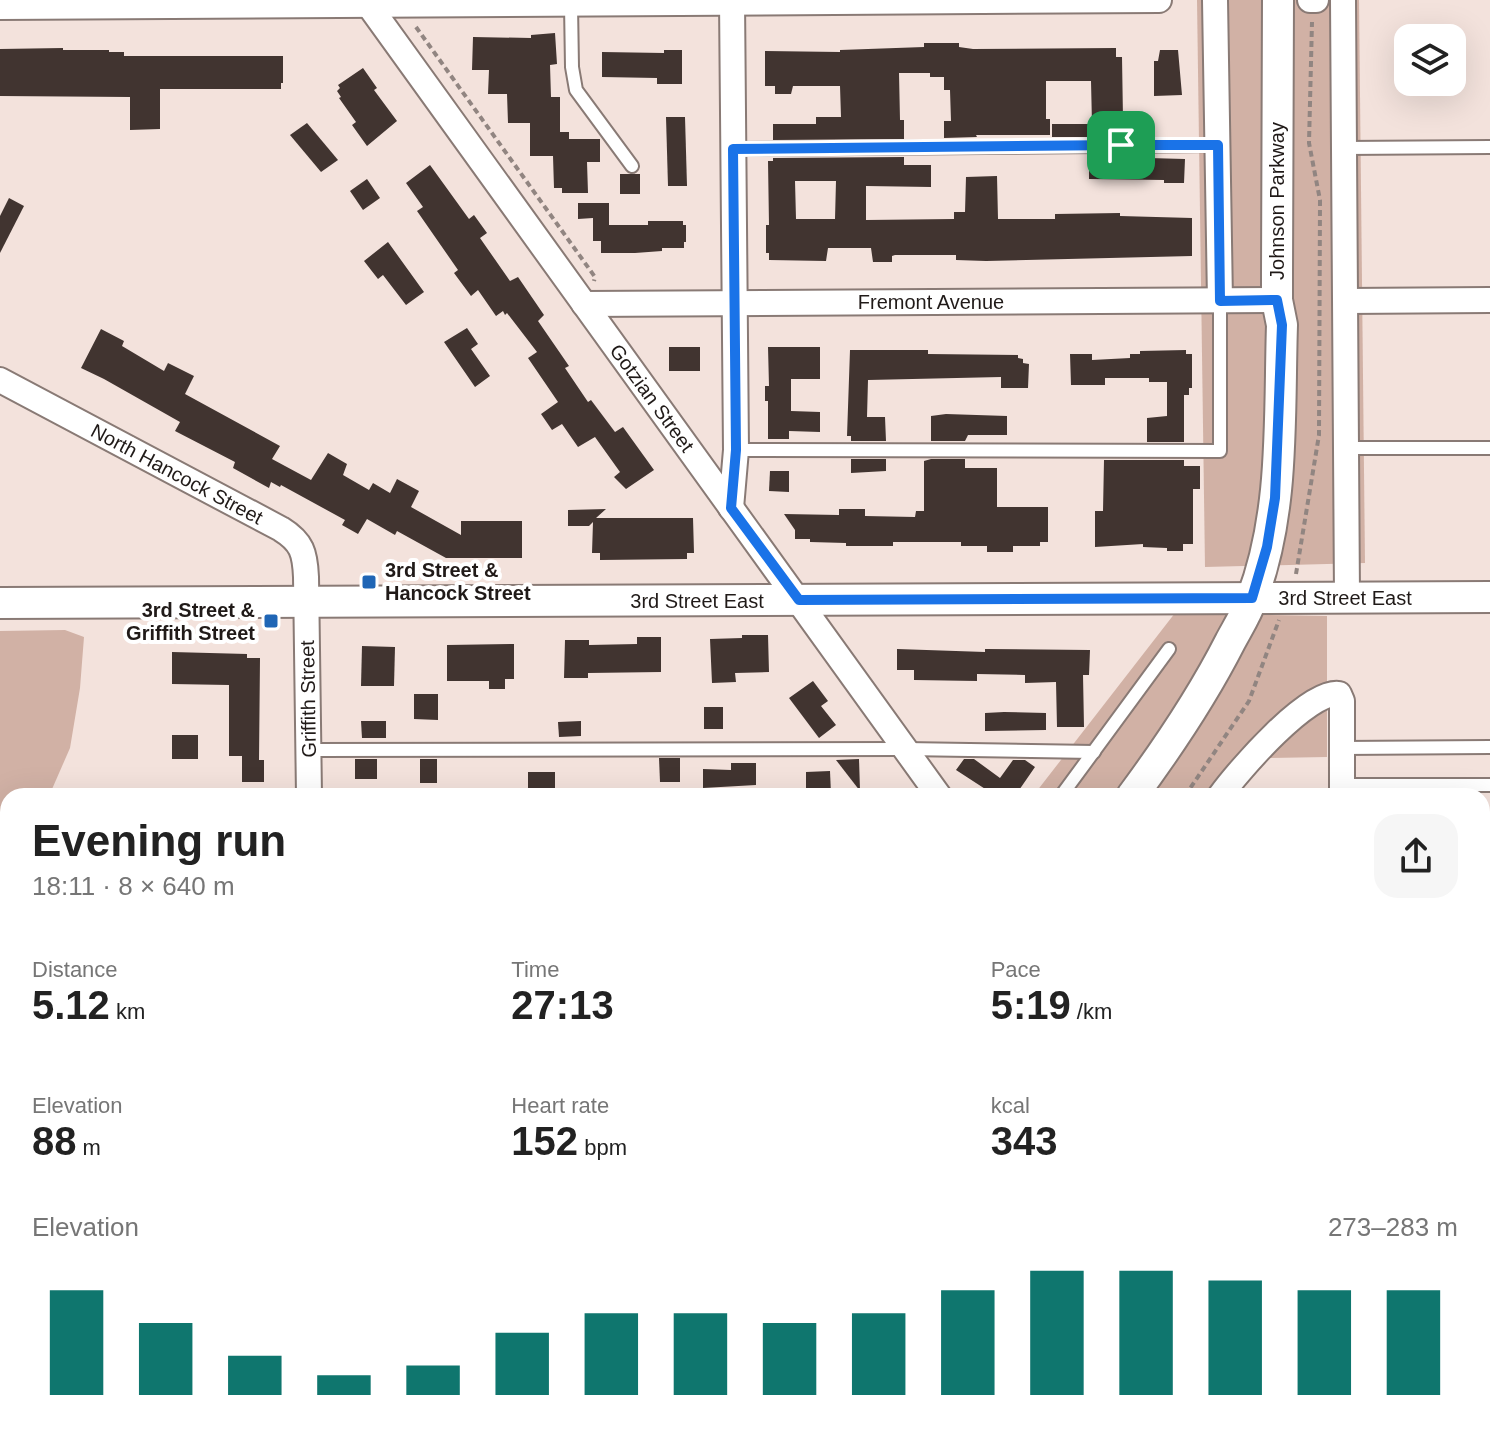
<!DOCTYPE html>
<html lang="en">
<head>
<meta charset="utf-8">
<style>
  body { margin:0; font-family:Arial,sans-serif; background:#f6f6f6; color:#222; height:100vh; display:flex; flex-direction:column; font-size:30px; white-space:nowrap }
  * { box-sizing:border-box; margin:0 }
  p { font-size:26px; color:#767676 }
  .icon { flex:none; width:44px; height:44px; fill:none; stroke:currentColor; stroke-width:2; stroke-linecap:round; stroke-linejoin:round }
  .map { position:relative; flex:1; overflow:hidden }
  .details { position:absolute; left:0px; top:788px; width:1490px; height:648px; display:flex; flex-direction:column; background:#fff; border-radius:24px 24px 0 0; box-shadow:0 8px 32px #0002 }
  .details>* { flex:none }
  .buttons { position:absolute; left:1394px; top:24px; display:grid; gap:16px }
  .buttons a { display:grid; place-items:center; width:72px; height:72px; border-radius:16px; background:#fff; box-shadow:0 8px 32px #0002; font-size:40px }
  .pin { position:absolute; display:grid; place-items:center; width:68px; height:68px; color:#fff; margin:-34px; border-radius:16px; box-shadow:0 4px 12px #0006 }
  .round { display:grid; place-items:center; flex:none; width:84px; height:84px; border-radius:24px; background:#f6f6f6 }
  .summary { display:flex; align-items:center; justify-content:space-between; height:136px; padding:0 32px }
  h1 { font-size:44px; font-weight:700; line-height:60px }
  .stats { display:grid; grid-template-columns:repeat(3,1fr); gap:12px; height:136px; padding:8px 32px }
  .stats div { display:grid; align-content:center }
  .stats b { font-size:40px; font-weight:700 }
  .stats small { font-size:22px; font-weight:400 }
  .stats p { font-size:22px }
  .chart { height:224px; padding:16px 32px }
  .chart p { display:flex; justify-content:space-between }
  .chart svg { width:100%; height:144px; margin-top:8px; stroke:#0f766e; stroke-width:6 }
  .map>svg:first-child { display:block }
</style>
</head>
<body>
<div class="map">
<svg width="1490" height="1436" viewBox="0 0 1490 1436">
  <rect width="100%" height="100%" fill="#f3e2dc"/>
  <!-- green -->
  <g fill="#d1b1a5">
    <path d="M1197,0h162l6,563 -160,4z"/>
    <path d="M1175,613l152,3v141l-59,1 -29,31v7h-206z"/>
    <path d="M65,630l19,7 -4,51 -10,60 -21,48h-41v89h-8v-254z"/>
    <path d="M570,1428h199l-6,8h-199z"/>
  </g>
  <!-- building -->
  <g fill="#413430" fill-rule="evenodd">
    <path d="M555,33l2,31 -7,1 1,32h9v35h9v7h31v23h-13l1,31h-26v-5h-8l-1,-32h-23v-33h-22l-1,-29h-19l1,-24h-17l1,-33 58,1v-3z"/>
    <path d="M924,43h35v4l14,2 143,-1v9h6l1,62 25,1v17h-96v-13h40l-1,-43h-45v38h4v16h-74l1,2 -33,1v-17h7l-1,-31h-6v-13h-14v-4h-31l1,47h4v19l-131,1v-16h43v-7h25l-1,-31h-47l-2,8h-16v-8h-10v-35l75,1v-2l84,-3z"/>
    <path d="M63,48v2h46v2h15v4h159v27h-2v6h-121v40l-30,1v-33l-130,-1v-47z"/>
    <path d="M664,50h18v34h-25v-6l-55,-1v-25l62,1z"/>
    <path d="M1160,50h18l4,45 -28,1v-35h4z"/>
    <path d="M363,68l14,20 -3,2 23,31 -30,25 -15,-21 4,-3 -17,-24 2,-1 -4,-6 3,-3 -2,-3z"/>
    <path d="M666,117h19l2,69h-19z"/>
    <path d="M307,123l31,37 -17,12 -31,-37z"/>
    <path d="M1089,155h59v3l37,1 -1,24h-20v-3l-75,-1z"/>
    <path d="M904,157v8h27v22l-65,-1v34l88,-1v-7h11l1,-35 31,-1 1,43h57v-5l65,-1v3l72,2v38l-206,5 -30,-1v-5h-61l-3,1v6h-19l-2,-14h-43l-2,13 -57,-1v-7h-3v-28h3l-1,-64h5v-3zM795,181h41l-1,38h-39z"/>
    <path d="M430,165l39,54 5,-4 13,18 -7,5 30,43 8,-4 26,38 -6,6 31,45 -4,2 23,34 3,-2 24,32 8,-5 31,43 -28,19 -12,-12 6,-5 -25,-35 -17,10 -16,-23 -10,6 -11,-16 17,-12 -30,-44 9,-6 -30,-39 -2,2 -2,-4 -7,5 -18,-26 -7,6 -17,-23 4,-3 -41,-59 6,-4 -17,-24z"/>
    <rect x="620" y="174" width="20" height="20"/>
    <path d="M367,179l13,19 -17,12 -13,-19z"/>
    <path d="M9,198l15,8 -24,47v-37z"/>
    <path d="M578,203h31v22h39v-4h35v4h3v17h-2v6h-22v3l-27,2h-34v-12h-8v-23l-15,1z"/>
    <path d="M388,242l36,50 -18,13 -23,-30 -5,4 -14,-18z"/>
    <path d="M467,328l11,16 -7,5 19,27 -15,11 -31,-45z"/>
    <path d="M101,329l23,12 -2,5 42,25 4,-8 26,13 -9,18 95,52 -8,13 39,21 17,-27 19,11 -4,11 26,15 4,-7 17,10 7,-14 22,12 -8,16 50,28v-14h61v37h-76l-49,-27 -2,4 -28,-16 -9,15 -16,-9 3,-5 -64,-35 -1,2 -9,-5 -2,6 -36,-20 2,-6 -60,-31 5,-9 -76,-43 -23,-11z"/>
    <rect x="669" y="347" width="31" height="24"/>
    <path d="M768,347h52v32h-29v32l29,1v20l-31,-1v8h-21v-38h-3v-15h4z"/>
    <path d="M850,350h78v4l90,1v3l5,1v4l6,1 -1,24h-27v-11l-133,3 -1,37h18l1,24h-35v-5h-4z"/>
    <path d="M1186,350v4h6v34h-3v7h-5v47h-37v-24l20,-2v-34h-18v-4h-44v7h-34l-1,-31h22v6l38,-2v-4h10v-3z"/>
    <path d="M946,414l61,2v19h-39l-3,6h-34v-25z"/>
    <path d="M851,459h35v12l-35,2z"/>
    <path d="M931,459h34v9h32v39h51v35h-8v4h-27v6h-26v-6h-26v-4h-68v4h-47v-3l-36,-1v-3h-15v-9l-11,-16 55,1v-6h26v7l50,1 1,-6h8v-50z"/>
    <path d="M1104,460h80v6h16v23h-7v55h-10v7h-16v-3l-24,-1v-3l-48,3v-36h8z"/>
    <path d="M770,471h19v21l-20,-1z"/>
    <path d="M606,509l-10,9h97l1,35h-7v6l-87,1v-7h-8l1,-31 -4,4h-21v-16z"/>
    <path d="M742,635h26l1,37 -34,1 1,9 -24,1 -2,-44 32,-1z"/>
    <path d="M637,637h24v35l-73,1v5h-24l1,-38h24v5l48,-1z"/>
    <path d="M514,644v35h-9v10h-16v-8h-42v-36z"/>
    <path d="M362,646l33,1 -1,39h-33z"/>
    <path d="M897,649l88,3v-3l105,1 -1,25h-6l1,52h-27l-1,-45 -31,1v-8l-48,-1v7l-63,-1v-10h-17z"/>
    <path d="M172,652l75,2v4h13l-1,102h5v22h-22v-26h-13v-71l-57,-1z"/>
    <path d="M813,681l15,20 -7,5 15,19 -17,13 -30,-40z"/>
    <path d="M414,694h24v26l-24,-1z"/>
    <rect x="704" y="707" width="19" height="22"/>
    <path d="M1004,712l42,1v17l-61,1v-18z"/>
    <path d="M361,721h25v17h-24z"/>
    <path d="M581,721v15l-22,1 -1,-15z"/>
    <rect x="172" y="735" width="26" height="24"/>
    <path d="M659,758h21v24h-20z"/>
    <rect x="355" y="759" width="22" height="20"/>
    <rect x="420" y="759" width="17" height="24"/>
    <path d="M859,759l1,32 -24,-31z"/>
    <path d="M964,759h10l26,19 13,-18h12l10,7 -20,29h-19l-40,-26z"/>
    <path d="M731,763h25v22l-53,3v-19l28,1z"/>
    <path d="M830,771l1,23h-25v-22z"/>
    <rect x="528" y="772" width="27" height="24"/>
  </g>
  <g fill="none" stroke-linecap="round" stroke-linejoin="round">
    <defs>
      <g id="service">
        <path d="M571,5l1,62 4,23 56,76"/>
        <path d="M1343,148l147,-1"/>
        <path d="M733,149l485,-4"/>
        <path d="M1347,448h143"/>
        <path d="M736,450l484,1v-150"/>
        <path d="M1341,748l149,-1"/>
        <path d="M308,750l597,-1 189,3"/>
        <path d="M1342,785h148"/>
        <path d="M1061,796l108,-147"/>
        <path d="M0,1050h8"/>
        <path d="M0,1350h8"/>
        <path d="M1478,1436l1,-8"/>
      </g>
      <g id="minor">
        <path d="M365,0l574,796"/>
        <path d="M1215,0l5,301"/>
        <path d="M1310,0h6"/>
        <path d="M1343,0l4,597"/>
        <path d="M0,7l1159,-7"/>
        <path d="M1346,301l144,-1"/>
        <path d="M584,304l693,-4"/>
        <path d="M0,380l281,149c21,13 24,24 25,48l3,219"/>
        <path d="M731,508l5,-58 -4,-450"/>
        <path d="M1220,796c18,-25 89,-107 119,-102l3,7v95"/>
        <path d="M0,899h8"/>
        <path d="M1482,899h8"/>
        <path d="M0,1200h8"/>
        <path d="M317,1428v8"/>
        <path d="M1348,1428v8"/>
        <path d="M588,1436l6,-8"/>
        <path d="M742,1436l6,-8"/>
      </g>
      <g id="tertiary">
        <path d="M0,603l1490,-6"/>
        <path d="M1132,796c37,-50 70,-99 98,-154 8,-15 17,-29 22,-44 33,-86 27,-183 30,-273l-5,-25v-26l1,-274"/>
        <path d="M857,1428l11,8"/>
        <path d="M659,1436l6,-8"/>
      </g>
    </defs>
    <!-- service casing -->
    <use href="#service" stroke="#897a75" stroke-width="16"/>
    <!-- minor casing -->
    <use href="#minor" stroke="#897a75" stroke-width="28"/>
    <!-- tertiary casing -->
    <use href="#tertiary" stroke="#897a75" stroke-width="34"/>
    <!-- path -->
    <g stroke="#918581" stroke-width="4" stroke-dasharray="6 4" stroke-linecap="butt">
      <path d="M416,27l179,250 -1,4"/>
      <path d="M1296,574l23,-139 1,-235 -11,-57 3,-121"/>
      <path d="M1185,796l64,-95 30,-81"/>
      <path d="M710,1436l6,-8"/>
    </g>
    <!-- service -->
    <use href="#service" stroke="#fff" stroke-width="12"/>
    <!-- minor -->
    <use href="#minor" stroke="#fff" stroke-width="24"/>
    <!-- tertiary -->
    <use href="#tertiary" stroke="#fff" stroke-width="30"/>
  </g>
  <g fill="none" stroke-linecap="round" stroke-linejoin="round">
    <defs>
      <path id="route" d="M1121,145h97l2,156 57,-1 5,25 -7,173 -8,49 -15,51 -453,2 -68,-92 5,-58 -3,-301z"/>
    </defs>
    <!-- route casing -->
    <use href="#route" stroke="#fff" stroke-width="16"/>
    <!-- route -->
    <use href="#route" stroke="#1a73e8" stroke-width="10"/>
  </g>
  <!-- markers -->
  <g fill="#1f65b5" stroke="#fff" stroke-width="3">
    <rect x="361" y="574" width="16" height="16" rx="4"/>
    <rect x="263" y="613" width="16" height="16" rx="4"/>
  </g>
  <g text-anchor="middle" stroke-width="8" stroke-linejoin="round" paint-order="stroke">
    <!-- street labels -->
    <g font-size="20" fill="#201a18" stroke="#fff">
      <text transform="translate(1277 201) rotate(-90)" y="7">Johnson Parkway</text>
      <text x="931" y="309">Fremont Avenue</text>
      <text transform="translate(652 398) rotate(54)" y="7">Gotzian Street</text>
      <text transform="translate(177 474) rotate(28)" y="7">North Hancock Street</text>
      <text x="1345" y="605">3rd Street East</text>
      <text x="697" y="608">3rd Street East</text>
      <text transform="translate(308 699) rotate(-91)" y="7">Griffith Street</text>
    </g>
    <!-- poi labels -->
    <g font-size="20" font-weight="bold" fill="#201a18" stroke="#fff" text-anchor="start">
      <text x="385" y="577">3rd Street &amp;<tspan x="385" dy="23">Hancock Street</tspan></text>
      <text x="255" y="617" text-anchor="end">3rd Street &amp;<tspan x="255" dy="23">Griffith Street</tspan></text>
    </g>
  </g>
</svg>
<div class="buttons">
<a><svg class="icon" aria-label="layers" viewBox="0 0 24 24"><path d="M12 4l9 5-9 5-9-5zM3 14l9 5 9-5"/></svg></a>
</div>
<div class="pin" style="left:1121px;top:145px;background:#1e9e55"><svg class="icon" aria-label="arrive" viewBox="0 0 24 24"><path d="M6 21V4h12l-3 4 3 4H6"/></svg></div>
<section class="details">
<div class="summary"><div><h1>Evening run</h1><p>18:11 · 8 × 640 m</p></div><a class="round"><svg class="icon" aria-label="share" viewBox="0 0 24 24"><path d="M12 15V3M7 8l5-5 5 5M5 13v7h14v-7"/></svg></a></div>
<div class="stats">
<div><p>Distance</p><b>5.12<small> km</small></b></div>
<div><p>Time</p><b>27:13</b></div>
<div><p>Pace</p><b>5:19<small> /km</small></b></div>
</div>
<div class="stats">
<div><p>Elevation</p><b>88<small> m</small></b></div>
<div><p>Heart rate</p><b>152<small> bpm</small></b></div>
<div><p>kcal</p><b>343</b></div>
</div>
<div class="chart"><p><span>Elevation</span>273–283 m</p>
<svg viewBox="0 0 160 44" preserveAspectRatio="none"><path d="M5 44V12M15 44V22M25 44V32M35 44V38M45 44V35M55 44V25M65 44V19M75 44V19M85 44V22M95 44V19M105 44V12M115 44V6M125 44V6M135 44V9M145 44V12M155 44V12"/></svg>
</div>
</section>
</div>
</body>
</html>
